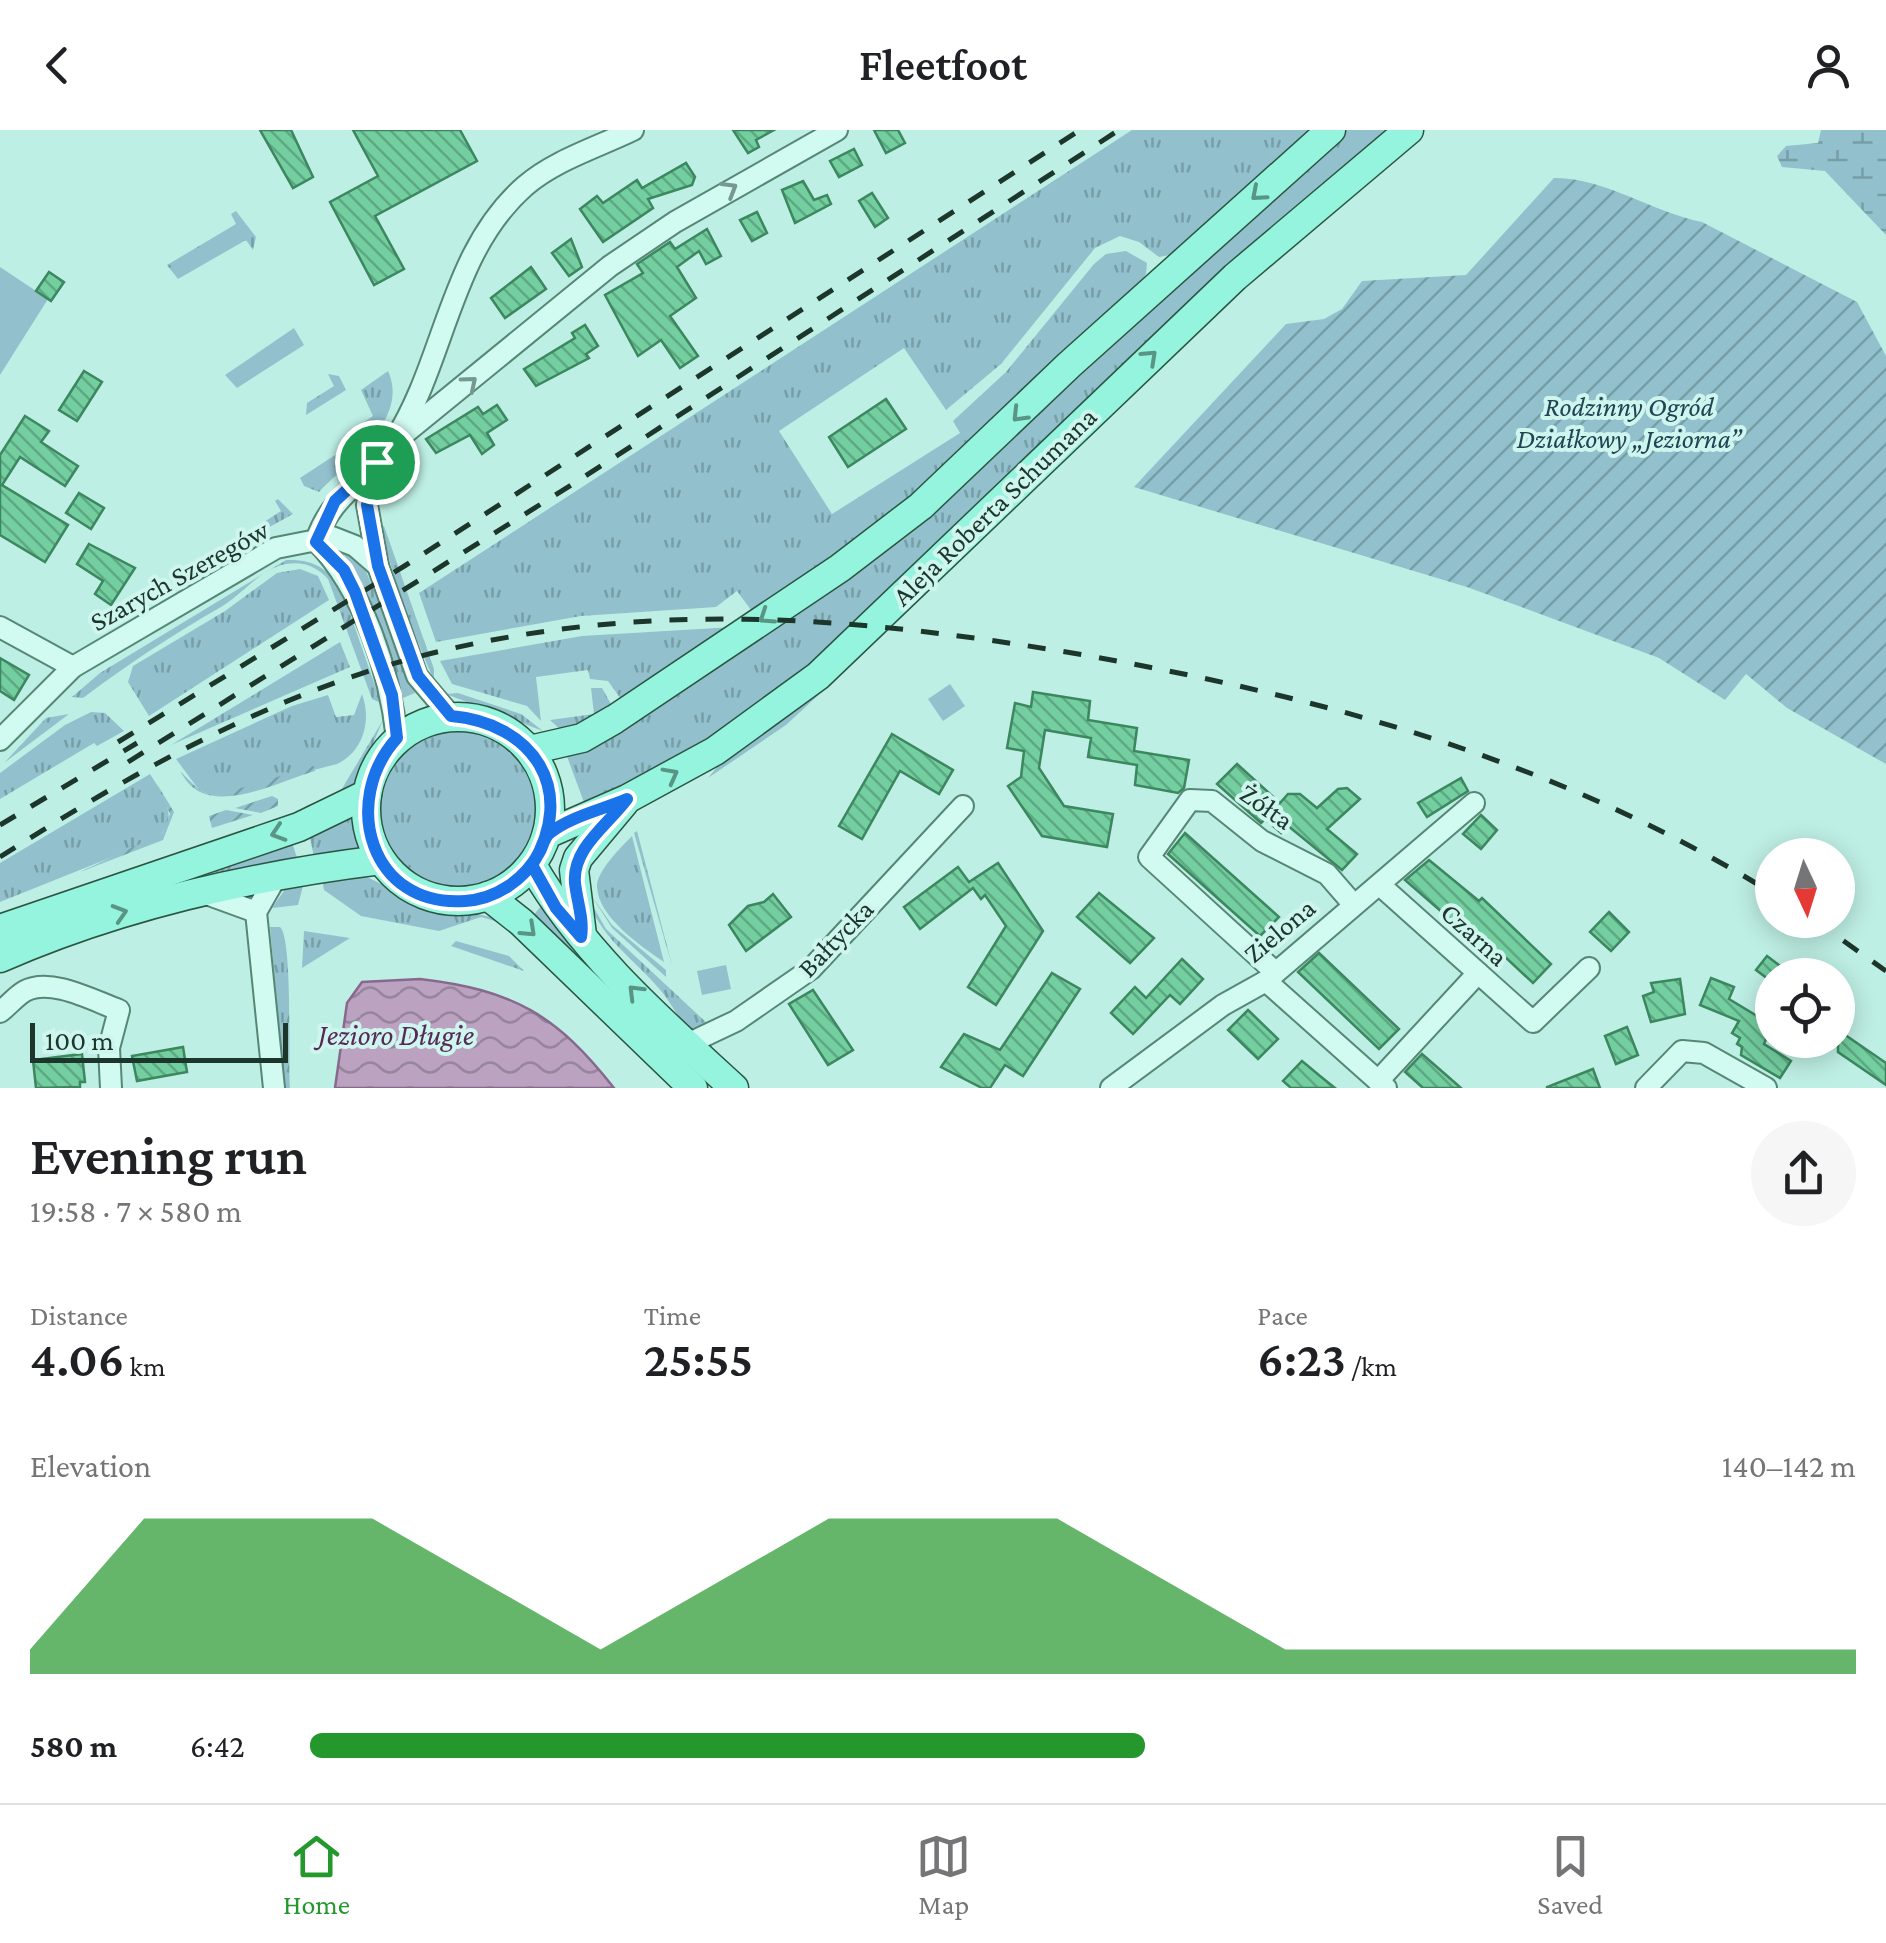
<!DOCTYPE html>
<html lang="en">
<head>
<meta charset="utf-8">
<style>
  body { margin:0; font-family:"Crimson Pro",serif; background:#f6f6f6; color:#202124; height:100vh; display:flex; flex-direction:column; font-size:38px; white-space:nowrap }
  * { box-sizing:border-box; margin:0 }
  p { font-size:32px; color:#757577 }
  .icon { flex:none; width:55px; height:55px; fill:none; stroke:currentColor; stroke-width:2; stroke-linecap:round; stroke-linejoin:round }
  .map { position:relative; height:958px; overflow:hidden }
  .drawer { display:flex; flex-direction:column; background:#fff; flex:1 }
  .drawer>* { flex:none }
  .needle { width:65px; rotate:176deg }
  .fabs { position:absolute; left:1755px; top:708px; display:grid; gap:20px }
  .fabs a { display:grid; place-items:center; width:100px; height:100px; border-radius:50%; background:#fff; box-shadow:0 5px 25px #0003; font-size:50px }
  .scale { position:absolute; left:30px; bottom:25px; width:258px; box-sizing:border-box; padding-left:10px; border:5px solid #1c362b; border-top:0; font-size:28px; line-height:35px; white-space:nowrap; color:#1c362b; -webkit-text-stroke:8px #cef6ee; paint-order:stroke }
  .pin { position:absolute; display:grid; place-items:center; width:85px; height:85px; color:#fff; margin:-42px; border:5px solid #fff; border-radius:50%; box-shadow:0 2px 10px #0007 }
  .round { display:grid; place-items:center; flex:none; width:105px; height:105px; border-radius:52px; background:#f6f6f6 }
  .head { display:flex; align-items:center; justify-content:space-between; height:170px; padding:0 30px }
  h1 { font-size:55px; font-weight:600; line-height:75px }
  .stats { display:grid; grid-template-columns:repeat(3,1fr); gap:15px; height:170px; padding:10px 30px }
  .stats div { display:grid; align-content:center }
  .stats b { font-size:50px; font-weight:600 }
  .stats small { font-size:28px; font-weight:400 }
  .stats p { font-size:28px }
  .chart { height:280px; padding:20px 30px }
  .chart p { display:flex; justify-content:space-between }
  .chart svg { width:100%; height:180px; margin-top:10px; fill:#25982d; opacity:.7 }
  ul { padding:0 30px; list-style:none; font-size:32px }
  li { display:grid; grid-template-columns:160px 120px 1fr; align-items:center; height:75px }
  li i { height:25px; border-radius:12px; background:#25982d }
  header { display:flex; justify-content:space-between; align-items:center; height:130px; padding:0 30px; background:#fff; font-size:45px; font-weight:600 }
  .tabs { display:flex; justify-content:space-around; align-items:center; height:140px; border-top:2px solid #e0e0e0; background:#fff; font-size:28px; color:#757577 }
  .tabs a { display:grid; justify-items:center; gap:5px }
  .tabs .selected { color:#25982d }
  .map>svg:first-child { display:block }
</style>
</head>
<body>
<header><svg class="icon" aria-label="back" viewBox="0 0 24 24"><path d="M15 5l-7 7 7 7"/></svg>Fleetfoot<svg class="icon" aria-label="person" viewBox="0 0 24 24"><circle cx="12" cy="8" r="4"/><path d="M4 21q1-7 8-7t8 7"/></svg></header>
<div class="map">
<svg width="1886" height="958" viewBox="0 0 1886 958">
  <defs>
    <pattern id="grass-tufts" width="24" height="20" patternUnits="userSpaceOnUse" patternTransform="scale(2.5)"><rect width="24" height="20" fill="#92c1cd"/><path d="M3 7l-1-3M5 7V3M7 7l1-3M15 17l-1-3M17 17v-4M19 17l1-3" fill="none" stroke="#769ea7"/></pattern>
    <pattern id="wetland-marsh" width="20" height="14" patternUnits="userSpaceOnUse" patternTransform="scale(2.5)"><rect width="20" height="14" fill="#92c1cd"/><path d="M1 5h8M5 5V1M11 12h8M15 12V8" fill="none" stroke="#769ea7"/></pattern>
    <pattern id="garden-furrows" width="10" height="10" patternUnits="userSpaceOnUse" patternTransform="scale(2.5)"><rect width="10" height="10" fill="#92c1cd"/><path d="M-1 1l2-2M0 10L10 0M9 11l2-2" fill="none" stroke="#769ea7"/></pattern>
    <pattern id="water-waves" width="16" height="10" patternUnits="userSpaceOnUse" patternTransform="scale(2.5)"><rect width="16" height="10" fill="#baa2c0"/><path d="M0 5q4-4 8 0t8 0" fill="none" stroke="#96859c"/></pattern>
    <pattern id="building-back-hatch" width="6" height="6" patternUnits="userSpaceOnUse" patternTransform="scale(2.5)"><rect width="6" height="6" fill="#73cea0"/><path d="M-1 5l2 2M0 0l6 6M5-1l2 2" fill="none" stroke="#5ea883"/></pattern>
  </defs>
  <rect width="100%" height="100%" fill="#beefe4"/>
  <!-- grass -->
  <g fill="url(#grass-tufts)">
    <path d="M1132,0h185l-142,124 -16,3 -20,-15 -19,-6 -25,12 -94,116 -55,46 -42,-62 -125,83 53,83 128,-81 -7,-12 53,-49 88,-108 12,-10 20,-3 21,12 -1,11 -8,11 -192,182 -76,66 -116,81 -17,-23 -21,16 -135,9 -145,26 -17,-49z"/>
    <path d="M1346,0h50l-577,529 -107,80 -127,66 -20,-54 11,-1 510,-384z"/>
    <path d="M236,81l20,26 -3,13 -7,-10 -68,39 -11,-14 69,-41 -5,-10z"/>
    <path d="M294,198l10,17 -67,43 -12,-13z"/>
    <path d="M388,241c22,48 -39,90 -69,121l-15,-6 -4,-8 61,-40 -6,-10 18,-12 -12,-26z"/>
    <path d="M328,244l11,2 7,14 -40,25 1,-12 27,-17z"/>
    <path d="M278,369l15,15 -119,66 107,-69 -6,-10z"/>
    <path d="M384,396l50,143v12l-31,-75 -23,-78z"/>
    <path d="M340,418l26,23 49,122 -12,5 -40,-114z"/>
    <path d="M286,430c29,-1 43,9 57,33l38,110 -9,-4 -44,-120c-11,-12 -24,-18 -42,-15 -26,5 -43,30 -65,43 -49,28 -93,57 -138,91l-11,-1 28,-24z"/>
    <path d="M300,439l18,7 11,24 -180,116 -21,-34 5,-16 92,-55 52,-38z"/>
    <path d="M733,497l-112,72 -13,-18 -18,-2 -2,-9 -52,7 5,44 -14,-15 -75,-22 -12,-23 142,-25z"/>
    <path d="M340,512l10,25 -179,78z"/>
    <path d="M862,525l-76,70 -78,53 16,-19z"/>
    <path d="M591,558h11l10,18 -48,27 -14,-13 44,-6z"/>
    <path d="M458,563l63,21 22,17 -97,-37z"/>
    <path d="M362,564c10,27 1,58 -25,70l-123,32 -15,-6 -23,-31 116,-53 36,-11 8,22 18,-2z"/>
    <path d="M91,582l14,1 19,18 -27,15 -3,-3 -94,56v-26l65,-48z"/>
    <path d="M69,584l-65,49 42,-45z"/>
    <path d="M383,590l-27,64 -12,11 -37,16 -1,-5 34,-14z"/>
    <circle cx="458" cy="678" r="78"/>
    <path d="M150,644c14,22 30,44 7,65l-157,63v-39z"/>
    <path d="M352,685l8,38 -46,4 -5,-24z"/>
    <path d="M637,701l36,138 -39,-136z"/>
    <path d="M632,706l32,126c-22,-15 -66,-45 -67,-75 -1,-15 24,-40 35,-51z"/>
    <path d="M291,709l7,22 -148,30z"/>
    <path d="M362,746c24,6 40,26 65,32 28,8 53,0 78,16l-24,-7 -42,14 -78,-15 -37,-26 -2,-11z"/>
    <path d="M304,752l-6,23 -26,3 14,-20z"/>
    <path d="M586,764l20,35 103,96 -19,5c-11,-11 -18,-25 -28,-38 -28,-34 -63,-54 -76,-98z"/>
    <path d="M591,765l21,30 54,45v7l-54,-49z"/>
    <path d="M541,776l67,74 -75,-64z"/>
    <path d="M270,797h10c13,11 8,135 10,161h-6z"/>
    <path d="M304,801l46,7 -48,30z"/>
    <path d="M456,811l53,15 15,15 -73,-25z"/>
  </g>
  <!-- wetland -->
  <path fill="url(#wetland-marsh)" d="M1821,0h65v105l-61,-64 -43,-4 -5,-11 9,-10 32,-3z"/>
  <!-- park -->
  <g fill="#92c1cd">
    <path d="M0,137l48,32 -48,76z"/>
    <path d="M950,554l15,22 -22,15 -15,-22z"/>
    <path d="M726,835l5,24 -29,6 -5,-24z"/>
  </g>
  <!-- garden -->
  <g fill="url(#garden-furrows)">
    <path d="M1554,48c49,-1 98,34 148,44l155,80 29,54v408l-99,-56 -41,-34 -21,26 -66,-42 -192,-71 -333,-100 152,-163 38,-5 18,-10 20,-28 104,-6z"/>
    <path d="M314,636l1,5c-39,11 -110,51 -134,1l18,18 15,6z"/>
    <path d="M157,654l17,28 -11,28 -83,32 83,-39 7,-19z"/>
    <path d="M272,666l6,3v7l-17,7 -26,-5z"/>
    <path d="M226,680l27,5 -41,13 -3,-12z"/>
  </g>
  <!-- water -->
  <path fill="url(#water-waves)" stroke="#88698e" stroke-width="2.5" d="M420,849c93,11 136,35 194,109h-279l12,-85 15,-21z"/>
  <!-- building -->
  <g fill="url(#building-back-hatch)" stroke="#3c875f" stroke-width="2.5">
    <path d="M260,0h31l22,47 -20,11z"/>
    <path d="M353,0h107l17,31 -102,55 29,53 -30,16 -44,-83 48,-26z"/>
    <path d="M733,0h41l-18,10 3,7 -11,6z"/>
    <path d="M874,0h24l7,13 -19,10z"/>
    <path d="M854,19l8,16 -23,12 -9,-16z"/>
    <path d="M686,33l9,14 -3,8 -44,14 5,9 -50,34 -23,-33 17,-13 6,7 34,-23 5,8z"/>
    <path d="M803,51l11,19 13,-5 4,9 -36,19 -13,-33z"/>
    <path d="M872,63l16,25 -13,9 -16,-26z"/>
    <path d="M757,82l10,21 -15,8 -12,-21z"/>
    <path d="M707,99l14,27 -15,8 -7,-13 -22,16 19,31 -26,18 28,40 -18,12 -19,-28 -23,16 -33,-61 38,-22 -6,-9 33,-22 5,7z"/>
    <path d="M571,109l11,28 -13,9 -17,-23z"/>
    <path d="M531,137l15,22 -41,29 -14,-20z"/>
    <path d="M49,142l15,10 -13,19 -15,-10z"/>
    <path d="M585,195l13,21 -12,8 3,4 -53,28 -12,-17 51,-31 -3,-5z"/>
    <path d="M84,241l18,11 -25,39 -18,-11z"/>
    <path d="M886,269l20,30 -58,38 -19,-30z"/>
    <path d="M497,275l10,15 -20,13 7,12 -12,9 -12,-19 -34,18 -10,-14 52,-32 5,7z"/>
    <path d="M25,286l24,15 -8,11 37,24 -13,20 -45,-29 -18,28 66,40 -23,37 -45,-27v-80z"/>
    <path d="M79,363l25,15 -13,21 -25,-16z"/>
    <path d="M89,414l46,24 -24,37 -16,-11 8,-13 -26,-17z"/>
    <path d="M0,528l29,17 -15,25 -14,-9z"/>
    <path d="M1033,562l57,9 -2,19 49,8 -3,23 55,9 -5,28 -6,5 -43,-8 2,-20 -49,-8 3,-19 -46,-8 -6,38 25,38 49,8 -6,33 -65,-11 -34,-50 13,-9 3,-26 -17,-3 8,-45 16,4z"/>
    <path d="M892,604l61,36 -14,24 -39,-23 -38,68 -23,-13z"/>
    <path d="M1237,634l43,39 8,-9h12l17,14 21,-19 9,-1 13,11 -33,30 30,25 -15,16 -55,-45 -6,8 -16,-14 -4,4 -44,-39z"/>
    <path d="M1461,648l7,13 -41,26 -9,-14z"/>
    <path d="M1481,685l16,15 -16,19 -18,-15z"/>
    <path d="M1185,703l94,84 -19,19 -92,-82z"/>
    <path d="M1429,730l50,41 3,-3 69,66 -18,19 -31,-29 -5,6 -92,-80z"/>
    <path d="M998,733l45,68 -47,74 -28,-18 38,-61 -21,-31 -4,4 -8,-11 -53,41 -16,-22 54,-40 11,15z"/>
    <path d="M1099,763l55,45 -24,25 -53,-46z"/>
    <path d="M773,764l18,23 -45,34 -17,-26 19,-19 16,-4z"/>
    <path d="M1609,782l20,20 -18,19 -21,-19z"/>
    <path d="M1319,823l80,76 -20,20 -81,-77z"/>
    <path d="M1767,826l25,19h-20v7l-16,-12z"/>
    <path d="M1182,829l21,20 -23,25 -10,-9 -37,39 -22,-21 24,-26 11,11z"/>
    <path d="M1052,843l28,16 -57,87 -18,-11 -15,23h-8l-41,-21 23,-33 36,16z"/>
    <path d="M1711,848l23,9 -5,12 43,26 -8,19 27,17 -11,17 -39,-23 1,-8 -5,-3 3,-6 -8,-5 7,-12 -39,-16z"/>
    <path d="M1680,849l5,35 -34,8 -8,-26 11,-4 -3,-9z"/>
    <path d="M813,860l40,60 -25,15 -39,-61z"/>
    <path d="M1248,880l30,29 -20,20 -30,-29z"/>
    <path d="M1627,897l11,28 -22,9 -11,-28z"/>
    <path d="M1838,900l48,33v22l-48,-33z"/>
    <path d="M183,917l4,25 -50,9 -5,-25z"/>
    <path d="M82,924l3,28h-5v5l-44,1 -3,-28z"/>
    <path d="M1422,924l23,20 16,14h-38l-18,-16z"/>
    <path d="M1302,931l18,15 15,12h-44l-8,-7z"/>
    <path d="M1593,939l7,19h-53v-1z"/>
  </g>
  <g fill="none" stroke-linecap="round" stroke-linejoin="round">
    <defs>
      <g id="minor">
        <path d="M393,313l217,-177 65,-44 162,-92"/>
        <path d="M377,334l-10,41 11,61 39,110 34,40"/>
        <path d="M316,411c16,-49 53,-60 78,-100 52,-81 55,-188 131,-255 30,-26 73,-39 108,-56"/>
        <path d="M316,411c47,47 74,132 81,198"/>
        <path d="M0,497l73,40"/>
        <path d="M0,610l73,-73 203,-119 56,-11 23,9 23,20"/>
        <path d="M1381,756l152,136 56,-54"/>
        <path d="M201,762l55,20"/>
        <path d="M1274,841l-125,-114 41,-57 22,1 50,40 65,33 26,30"/>
        <path d="M1266,851l120,107"/>
        <path d="M0,882c8,-6 16,-16 25,-21 26,-14 69,10 94,19l-10,38 2,40"/>
        <path d="M679,918l57,-27 75,-52 152,-163"/>
        <path d="M1378,951l100,-108"/>
        <path d="M274,958l-18,-176 20,-35"/>
        <path d="M1111,958l112,-83 43,-24 208,-178"/>
        <path d="M1646,958l36,-37 22,2 62,35"/>
      </g>
      <g id="major">
        <circle cx="458" cy="679" r="92"/>
        <path d="M530,620l52,-12 33,-19 225,-151 81,-62 148,-141 262,-235"/>
        <path d="M547,704l80,-35 88,-48 103,-75 417,-399 174,-147"/>
        <path d="M532,735c49,86 129,156 202,223"/>
        <path d="M488,766l33,26 172,166"/>
        <path d="M0,799l299,-102 68,-33"/>
        <path d="M582,805l-8,-65 4,-12 46,-55"/>
        <path d="M0,828c121,-53 250,-82 381,-98"/>
      </g>
    </defs>
    <!-- minor casing -->
    <use href="#minor" stroke="#568774" stroke-width="24"/>
    <!-- major casing -->
    <use href="#major" stroke="#2b5542" stroke-width="31"/>
    <!-- minor -->
    <use href="#minor" stroke="#d1faf1" stroke-width="20"/>
    <!-- major -->
    <use href="#major" stroke="#94f4dd" stroke-width="28"/>
    <!-- rail -->
    <g stroke="#1c362b" stroke-width="5" stroke-dasharray="18 18" stroke-linecap="butt">
      <path d="M118,612l288,-177 674,-435"/>
      <path d="M128,632l445,-278 546,-354"/>
      <path d="M0,695l137,-82"/>
      <path d="M0,727c138,-88 280,-168 441,-206 219,-52 424,-33 643,4 243,43 477,107 688,238"/>
      <path d="M1814,790l72,51"/>
    </g>
  </g>
  <!-- one-way arrows -->
  <defs><path id="oneway-chevron" d="M-2-3.5L2.5 0L-2 3.5" fill="none" stroke-width="1.6" stroke-linecap="round" stroke-linejoin="round" transform="scale(2.5)"/></defs>
  <g stroke="#76988e">
    <use href="#oneway-chevron" transform="translate(730 59) rotate(-31)"/>
    <use href="#oneway-chevron" transform="translate(470 253) rotate(-40)"/>
  </g>
  <g stroke="#589584">
    <use href="#oneway-chevron" transform="translate(1258 64) rotate(139)"/>
    <use href="#oneway-chevron" transform="translate(1150 227) rotate(-43)"/>
    <use href="#oneway-chevron" transform="translate(1019 285) rotate(134)"/>
    <use href="#oneway-chevron" transform="translate(766 487) rotate(146)"/>
    <use href="#oneway-chevron" transform="translate(671 645) rotate(-28)"/>
    <use href="#oneway-chevron" transform="translate(278 703) rotate(162)"/>
    <use href="#oneway-chevron" transform="translate(120 783) rotate(-17)"/>
    <use href="#oneway-chevron" transform="translate(529 800) rotate(43)"/>
    <use href="#oneway-chevron" transform="translate(635 862) rotate(-135)"/>
  </g>
  <g fill="none" stroke-linecap="round" stroke-linejoin="round">
    <defs>
      <path id="route" d="M377,332l-42,39 -19,41 28,28 11,22 37,103 5,43c-57,63 -27,170 68,163 31,-2 59,-21 74,-48 4,-6 5,-16 11,-20 19,-16 54,-24 77,-34 -19,26 -55,49 -52,84 2,19 9,36 6,54l-25,-29 -24,-43c46,-75 1,-142 -81,-149l-33,-40 -40,-110 -11,-61 10,-43"/>
    </defs>
    <!-- route casing -->
    <use href="#route" stroke="#fff" stroke-width="20"/>
    <!-- route -->
    <use href="#route" stroke="#1a73e8" stroke-width="12"/>
  </g>
  <g text-anchor="middle" stroke-width="8" stroke-linejoin="round" paint-order="stroke">
    <!-- park labels -->
    <g font-size="28" font-style="italic" fill="#214353" stroke="#cef6ee">
      <text x="1629" y="286">Rodzinny Ogród<tspan x="1629" dy="32">Działkowy „Jeziorna”</tspan></text>
    </g>
    <!-- street labels -->
    <g font-size="28" fill="#1c362b" stroke="#cef6ee">
      <text transform="translate(994 376) rotate(-44)" y="10">Aleja Roberta Schumana</text>
      <text transform="translate(179 445) rotate(-29)" y="10">Szarych Szeregów</text>
      <text transform="translate(1267 676) rotate(35)" y="10">Żółta</text>
      <text transform="translate(1279 800) rotate(-40)" y="10">Zielona</text>
      <text transform="translate(1475 804) rotate(42)" y="10">Czarna</text>
      <text transform="translate(835 808) rotate(-46)" y="10">Bałtycka</text>
    </g>
    <!-- water labels -->
    <g font-size="30" font-style="italic" fill="#572a56" stroke="#cef6ee">
      <text x="396" y="915">Jezioro Długie</text>
    </g>
  </g>
</svg>
<div class="fabs">
<a><svg class="needle" viewBox="-14 -14 28 28"><path d="M0-13l5 13h-10z" fill="#e53935"/><path d="M0 13l5-13h-10z" fill="#757577"/></svg></a>
<a><svg class="icon" aria-label="locate" viewBox="0 0 24 24"><circle cx="12" cy="12" r="6"/><path d="M12 2v4M12 18v4M2 12h4M18 12h4"/></svg></a>
</div>
<div class="scale">100 m</div>
<div class="pin" style="left:377px;top:332px;background:#1e9e55"><svg class="icon" aria-label="arrive" viewBox="0 0 24 24"><path d="M6 21V4h12l-3 4 3 4H6"/></svg></div>
</div>
<section class="drawer">
<div class="head"><div><h1>Evening run</h1><p>19:58 · 7 × 580 m</p></div><a class="round"><svg class="icon" aria-label="share" viewBox="0 0 24 24"><path d="M12 15V3M7 8l5-5 5 5M5 13v7h14v-7"/></svg></a></div>
<div class="stats">
<div><p>Distance</p><b>4.06<small> km</small></b></div>
<div><p>Time</p><b>25:55</b></div>
<div><p>Pace</p><b>6:23<small> /km</small></b></div>
</div>
<div class="chart"><p><span>Elevation</span>140–142 m</p>
<svg viewBox="0 0 160 44" preserveAspectRatio="none"><path d="M0 44V38L10 6L20 6L30 6L40 22L50 38L60 22L70 6L80 6L90 6L100 22L110 38L120 38L130 38L140 38L150 38L160 38V44z"/></svg>
</div>
<ul>
<li><b>580 m</b>6:42<i style="width:54%"></i></li>
</ul>
</section>
<nav class="tabs">
<a class="selected"><svg class="icon" aria-label="home" viewBox="0 0 24 24"><path d="M3 11l9-7 9 7M6 9v11h12V9"/></svg>Home</a>
<a><svg class="icon" aria-label="map" viewBox="0 0 24 24"><path d="M3 6l6-2 6 2 6-2v14l-6 2-6-2-6 2zM9 4v14M15 6v14"/></svg>Map</a>
<a><svg class="icon" aria-label="saved" viewBox="0 0 24 24"><path d="M7 4h10v16l-5-4-5 4z"/></svg>Saved</a>
</nav>
</body>
</html>
